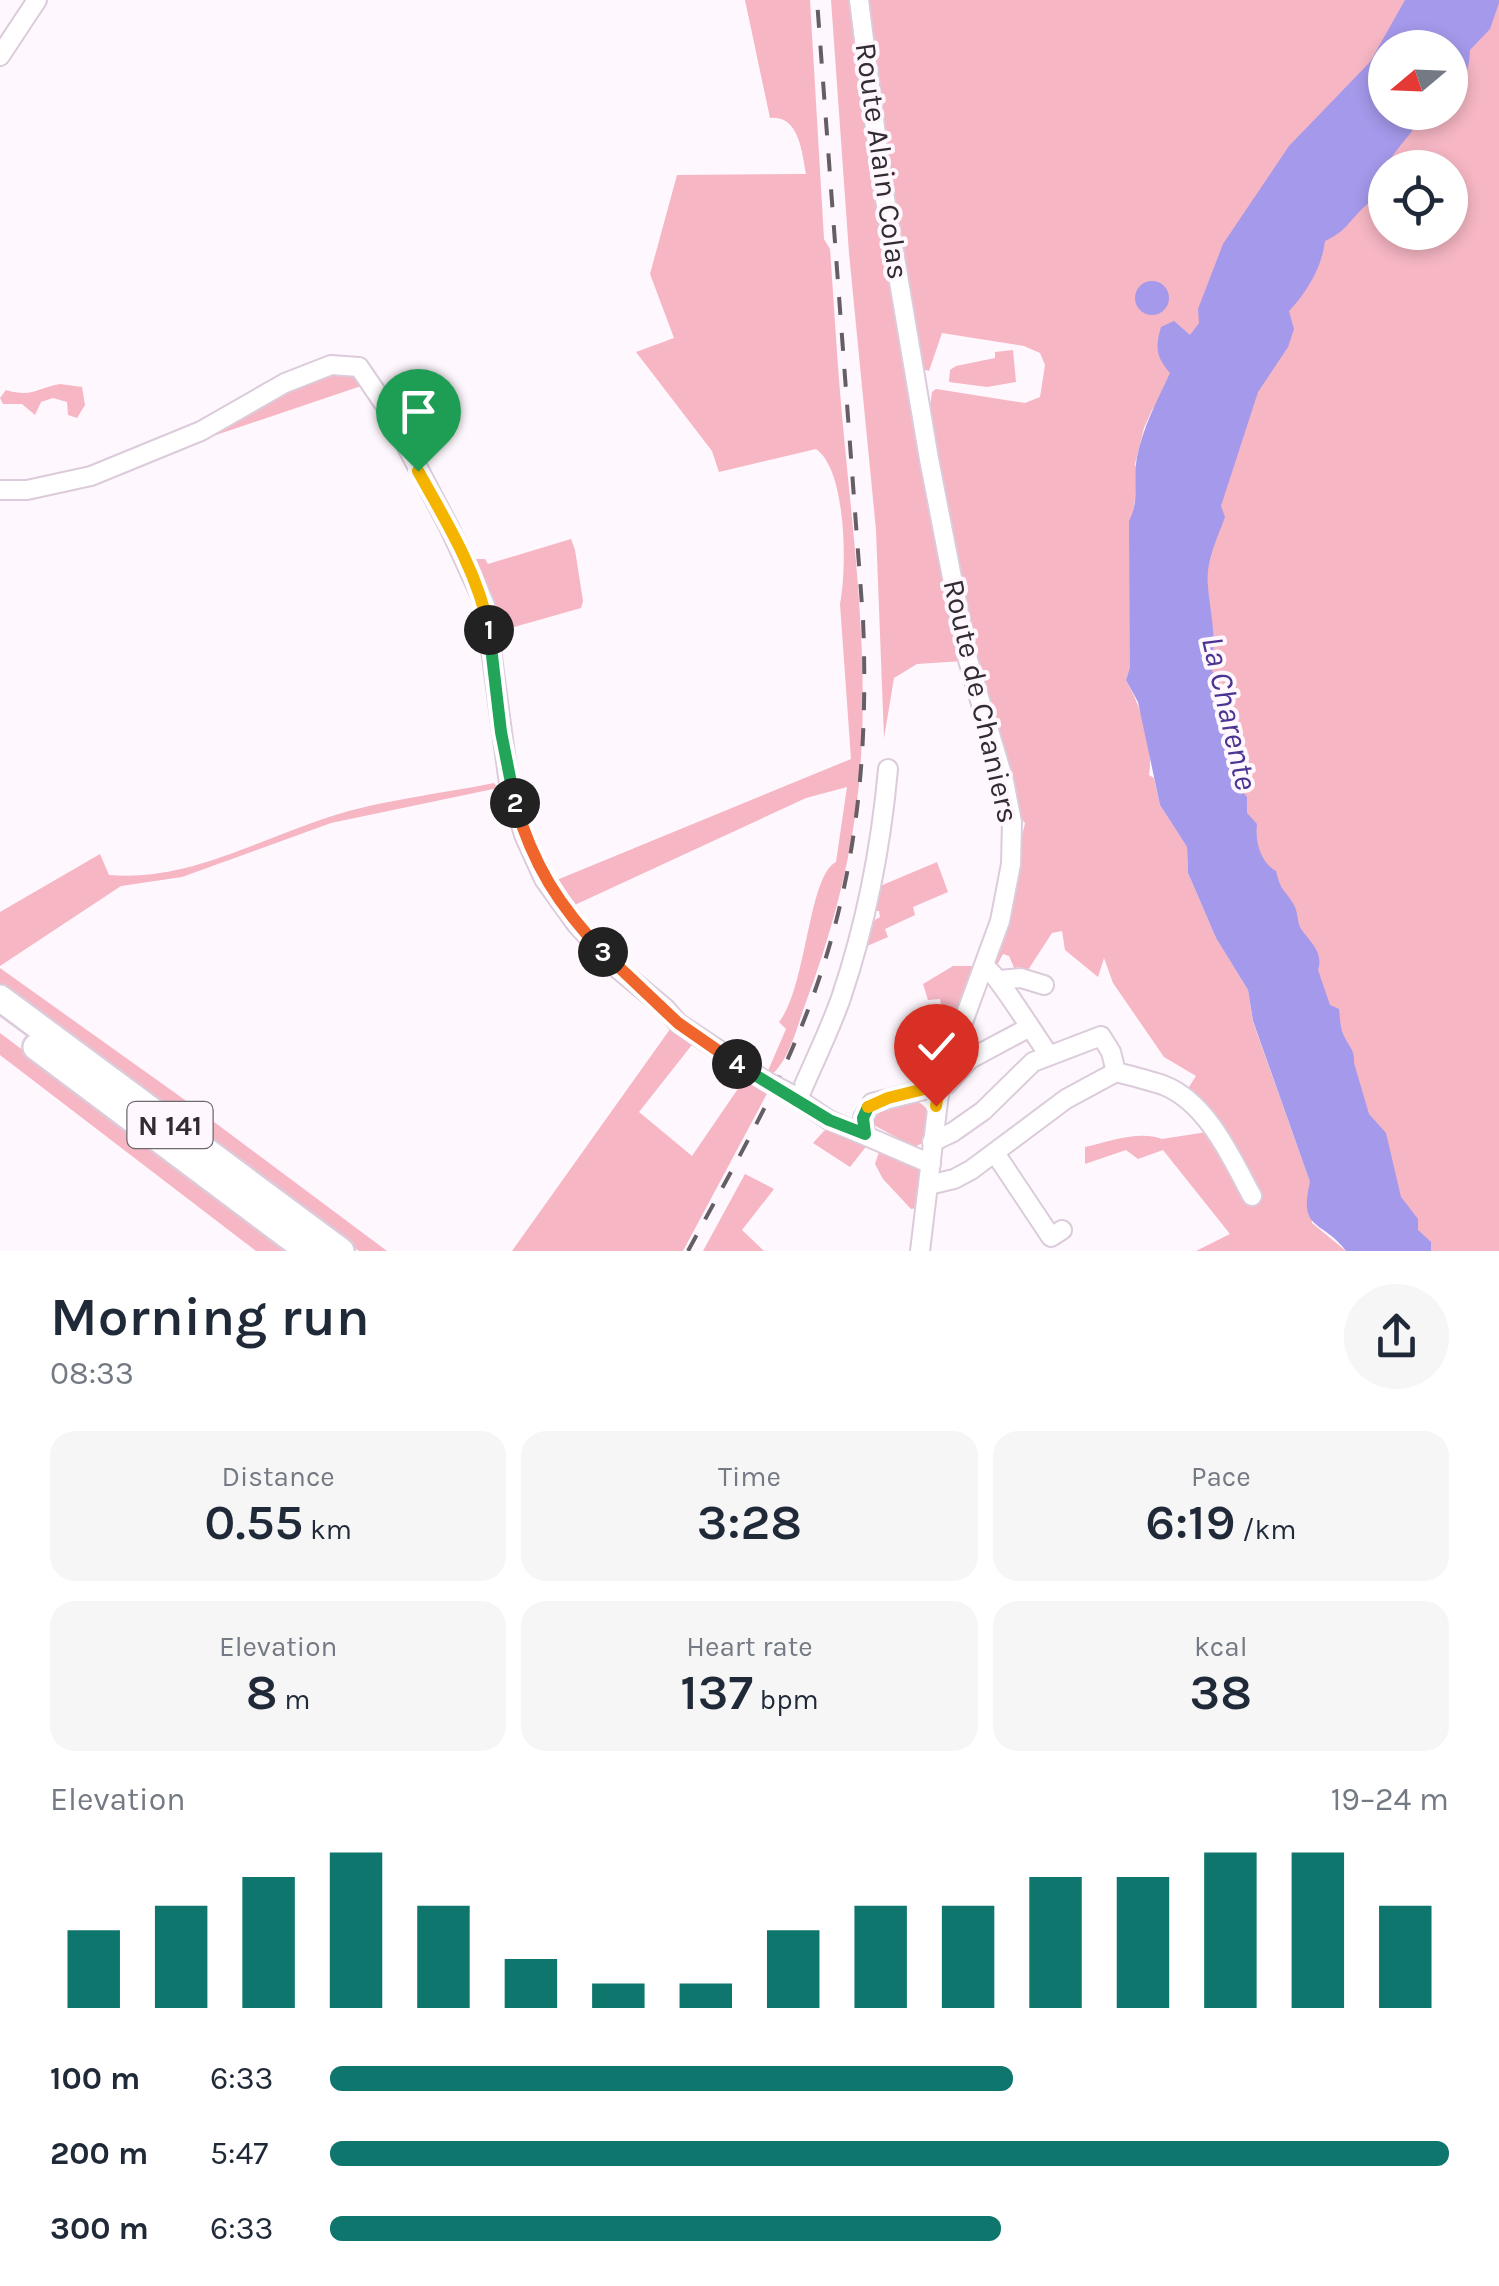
<!DOCTYPE html>
<html lang="en">
<head>
<meta charset="utf-8">
<style>
  body { margin:0; font-family:Karla,sans-serif; background:#f6f6f7; color:#1f2937; height:100vh; display:flex; flex-direction:column; font-size:38px; white-space:nowrap }
  * { box-sizing:border-box; margin:0 }
  p { font-size:32px; color:#747a83 }
  .icon { flex:none; width:55px; height:55px; fill:none; stroke:currentColor; stroke-width:2; stroke-linecap:round; stroke-linejoin:round }
  .map { position:relative; height:1251px; overflow:hidden }
  .side { display:flex; flex-direction:column; background:#fff; flex:1 }
  .side>* { flex:none }
  .needle { width:65px; rotate:251deg }
  .controls { position:absolute; left:1368px; top:30px; display:grid; gap:20px }
  .controls a { display:grid; place-items:center; width:100px; height:100px; border-radius:50%; background:#fff; box-shadow:0 5px 15px #0003; font-size:50px }
  .pin { position:absolute; display:grid; place-items:center; width:85px; height:85px; color:#fff; margin:-102px -42px; border-radius:50% 50% 50% 0; rotate:-45deg; box-shadow:0 0 10px #0007 }
  .pin .icon { rotate:45deg }
  .km { position:absolute; width:50px; height:50px; margin:-25px; border-radius:50%; background:#222; color:#fff; font-size:28px; line-height:50px; text-align:center }
  .round { display:grid; place-items:center; flex:none; width:105px; height:105px; border-radius:52px; background:#f6f6f7 }
  .summary { display:flex; align-items:center; justify-content:space-between; height:170px; padding:0 50px }
  h1 { font-size:55px; font-weight:600; line-height:75px }
  .stats { display:grid; grid-template-columns:repeat(3,1fr); gap:15px; height:170px; padding:10px 50px }
  .stats div { display:grid; align-content:center; border-radius:25px; background:#f6f6f7; text-align:center }
  .stats b { font-size:50px; font-weight:600 }
  .stats small { font-size:28px; font-weight:400 }
  .stats p { font-size:28px }
  .chart { height:280px; padding:20px 50px }
  .chart p { display:flex; justify-content:space-between }
  .chart svg { width:100%; height:180px; margin-top:10px; stroke:#0f766e; stroke-width:6 }
  ul { padding:0 50px; list-style:none; font-size:32px }
  li { display:grid; grid-template-columns:160px 120px 1fr; align-items:center; height:75px }
  li i { height:25px; border-radius:12px; background:#0f766e }
  .map>svg:first-child { display:block }
</style>
</head>
<body>
<div class="map">
<svg width="1499" height="1251" viewBox="0 0 1499 1251">
  <rect width="100%" height="100%" fill="#fef7fd"/>
  <!-- green -->
  <g fill="#f6b6c3" fill-rule="evenodd">
    <path d="M745,0h65l14,239 6,10c4,55 7,111 12,167 12,131 31,263 14,394 -9,66 -27,130 -50,192 -9,24 -18,66 -42,78l22,-51 -7,-7c28,-35 29,-146 57,-160l11,-75 -41,11 -240,111 -19,-25 304,-125 -11,-155c7,-34 7,-134 -24,-155l-97,23 -7,-21 -76,-99 38,-14 -24,-64 27,-99 129,-1c-4,-22 -7,-59 -36,-56z"/>
    <path d="M831,0h21l111,661 -46,3 -23,14 -10,60 -8,-208 -27,-277z"/>
    <path d="M868,0h562l-45,48v18l-233,344 -8,18 -9,36 3,10 -5,40 -3,153 -4,13c15,27 28,65 23,95l5,3 6,27 27,42 1,26 28,65 32,52 5,32 57,160 2,41 34,28h-150l34,-17 -67,-84 -25,9 -12,-9 -41,14v-17c23,-5 54,-17 77,-8l45,-7 -18,-45 7,-11 -32,-19 -51,-74 -9,-25 -6,19 -33,-27 -3,-19 -10,2 -24,37 -11,-3 -2,3 -6,-14 -6,-2 -6,11 -3,-3 31,-139 -6,-7 -36,-128 -54,-272 3,-24 4,-3 89,14 15,-6 5,-32 -5,-12 -16,-7 -82,-13 -13,38 -7,-2 -26,-164 -8,-3 -2,-22 4,-8 -17,-110z"/>
    <path d="M1499,0v1251h-85l-140,-345 -69,-203 -7,-98 54,-248 146,-244 52,-1v-64zM1385,168h65v64h-65z"/>
    <path d="M1013,350l3,32 -29,5 -38,-5 1,-12 6,-4 39,-8v-6z"/>
    <path d="M346,372l18,13 -151,51 105,-62z"/>
    <path d="M60,384l22,3 3,18 -8,13 -9,-3 -1,-13 -14,-4 -12,4 -6,13 -13,-11h-19l-3,-6 6,-8c27,8 30,-2 54,-6z"/>
    <path d="M571,539l4,11 8,51 -2,7 -91,26 -17,-75h12l3,5z"/>
    <path d="M494,783l4,5 -167,35 -149,54 -61,9 -121,80v-54l100,-58 9,21c78,7 148,-35 220,-58 52,-17 111,-23 165,-34z"/>
    <path d="M937,862l11,30 -35,15 2,8 -30,14 3,8 -30,13 8,-25 14,-8 -1,-6h-9l3,-22z"/>
    <path d="M953,966h25l-17,42 -18,7 -3,-16 -12,1 -5,-16z"/>
    <path d="M0,968l178,127 209,156h-28l-359,-265z"/>
    <path d="M673,1025l22,16 -56,71 53,44 54,-79 24,11 -87,163h-171z"/>
    <path d="M0,1033l291,218h-35l-256,-196z"/>
    <path d="M909,1097c27,12 19,19 16,45l-11,5 -42,-23v-15z"/>
    <path d="M832,1128l36,16 -18,23 -37,-24 11,-12z"/>
    <path d="M880,1149l42,19 -5,40 -6,1 -28,-30 -8,-15z"/>
    <path d="M745,1174l29,15 -32,41 22,21h-61z"/>
  </g>
  <!-- water -->
  <g fill="#a499ea">
    <path d="M1405,0h94v3l-9,26 -20,21c-1,22 -5,30 -20,46v-48h-65v64l44,1 -7,2c-10,23 -39,41 -37,66l-11,8v10c-23,16 -23,30 -49,42 -3,26 -18,51 -36,70l5,18 -6,18 -30,45 -37,114 4,11c-8,22 -20,45 -17,70 2,25 10,53 2,79l7,15c-5,11 10,62 11,81l13,14v14l6,7v16l10,11c-2,17 3,38 19,47 5,22 9,18 18,34 4,7 3,17 7,24 9,13 23,23 17,41l12,35 9,4c1,8 1,18 4,25 5,12 12,15 11,29l15,51 17,19 15,64 17,22v11l13,12v9h-85c-24,-32 -48,-19 -36,-69l-57,-161 -5,-31 -32,-52 -28,-65 -1,-26 -27,-42 -22,-103 -12,-22 4,-13 -1,-146c11,-20 4,-43 8,-64 6,-30 20,-56 33,-84 -14,-16 -15,-25 -9,-46l13,-6 16,14 9,-12 -1,-14 25,-65 66,-98 81,-84z"/>
    <circle cx="1152" cy="298" r="17"/>
  </g>
  <g fill="none" stroke-linecap="round" stroke-linejoin="round">
    <defs>
      <g id="minor">
        <path d="M859,0l22,175 48,284 39,201 36,121 8,41 -1,42 -11,57 -60,164 -20,166"/>
        <path d="M0,56l37,-56"/>
        <path d="M0,490h27l64,-14 110,-45 84,-48 46,-18 28,2 26,38 64,122 36,78 24,179 15,51 20,44 33,46 41,44 47,39 13,15 86,57"/>
        <path d="M985,967c12,6 52,72 64,88"/>
        <path d="M999,980l22,-2 23,7"/>
        <path d="M792,1095l37,25 102,44"/>
        <path d="M798,1099c14,-33 31,-67 43,-101 25,-74 40,-151 47,-229"/>
        <path d="M865,1134l-2,-16 9,-15 75,-19 23,-25 58,-31"/>
        <path d="M932,1142l21,-10 30,-21 50,-49 68,-26 10,16 5,20"/>
        <path d="M995,1153l56,84 11,-7"/>
        <path d="M929,1185l25,-6 17,-9 95,-71 50,-27c16,4 32,8 47,13 44,17 68,72 89,111"/>
      </g>
      <g id="highway">
        <path d="M0,998l341,253"/>
        <path d="M36,1047l272,204"/>
      </g>
    </defs>
    <!-- minor casing -->
    <use href="#minor" stroke="#dccbdb" stroke-width="22"/>
    <!-- highway casing -->
    <use href="#highway" stroke="#dccbdb" stroke-width="30"/>
    <!-- minor -->
    <use href="#minor" stroke="#fff" stroke-width="18"/>
    <!-- highway -->
    <use href="#highway" stroke="#fff" stroke-width="25"/>
    <!-- rail -->
    <path stroke="#655f65" stroke-width="4" stroke-dasharray="18 18" stroke-linecap="butt" d="M688,1251c38,-71 79,-141 110,-216 57,-137 71,-269 65,-416l-46,-619"/>
    <defs>
      <path id="minor-bridge" d="M764,1080l27,14"/>
    </defs>
    <!-- minor-bridge casing -->
    <use href="#minor-bridge" stroke="#dccbdb" stroke-width="22" stroke-linecap="butt"/>
    <!-- minor-bridge -->
    <use href="#minor-bridge" stroke="#fff" stroke-width="18"/>
  </g>
  <g fill="none" stroke-linecap="round" stroke-linejoin="round">
    <defs>
      <path id="split-1" d="M418,471c28,50 60,102 71,159"/>
      <path id="split-2" d="M489,630l12,102 14,71"/>
      <path id="split-3" d="M515,803c18,62 44,103 88,149"/>
      <path id="split-4" d="M603,952l75,71 59,41"/>
      <path id="split-5" d="M737,1064l92,56 36,14 -2,-16 5,-11"/>
      <path id="split-6" d="M868,1107l20,-9 52,-13 -4,21"/>
    </defs>
    <!-- split-1 casing -->
    <use href="#split-1" stroke="#fff" stroke-width="20"/>
    <!-- split-2 casing -->
    <use href="#split-2" stroke="#fff" stroke-width="20"/>
    <!-- split-3 casing -->
    <use href="#split-3" stroke="#fff" stroke-width="20"/>
    <!-- split-4 casing -->
    <use href="#split-4" stroke="#fff" stroke-width="20"/>
    <!-- split-5 casing -->
    <use href="#split-5" stroke="#fff" stroke-width="20"/>
    <!-- split-6 casing -->
    <use href="#split-6" stroke="#fff" stroke-width="20"/>
    <!-- split-1 -->
    <use href="#split-1" stroke="#f5b400" stroke-width="12"/>
    <!-- split-2 -->
    <use href="#split-2" stroke="#22a559" stroke-width="12"/>
    <!-- split-3 -->
    <use href="#split-3" stroke="#f0652b" stroke-width="12"/>
    <!-- split-4 -->
    <use href="#split-4" stroke="#f0652b" stroke-width="12"/>
    <!-- split-5 -->
    <use href="#split-5" stroke="#22a559" stroke-width="12"/>
    <!-- split-6 -->
    <use href="#split-6" stroke="#f5b400" stroke-width="12"/>
  </g>
  <g text-anchor="middle" stroke-width="8" stroke-linejoin="round" paint-order="stroke">
    <!-- shield labels -->
    <rect fill="#fef7fd" stroke="#6f696f" stroke-width="2.5" x="127.5" y="1102" width="85" height="46" rx="8"/>
    <g font-size="28" font-weight="bold" fill="#322c32">
      <text x="170" y="1135">N 141</text>
    </g>
    <!-- street labels -->
    <g font-size="30" fill="#322c32" stroke="#fef7fd">
      <text transform="translate(882 161) rotate(82)" y="10">Route Alain Colas</text>
      <text transform="translate(981 701) rotate(77)" y="10">Route de Chaniers</text>
    </g>
    <!-- water labels -->
    <g font-size="32" font-style="italic" fill="#4b3492" stroke="#fef7fd">
      <text transform="translate(1230 713) rotate(77)" y="11">La Charente</text>
    </g>
  </g>
</svg>
<div class="controls">
<a><svg class="needle" viewBox="-14 -14 28 28"><path d="M0-13l5 13h-10z" fill="#e53935"/><path d="M0 13l5-13h-10z" fill="#747a83"/></svg></a>
<a><svg class="icon" aria-label="locate" viewBox="0 0 24 24"><circle cx="12" cy="12" r="6"/><path d="M12 2v4M12 18v4M2 12h4M18 12h4"/></svg></a>
</div>
<div class="pin" style="left:418px;top:471px;background:#1e9e55"><svg class="icon" aria-label="arrive" viewBox="0 0 24 24"><path d="M6 21V4h12l-3 4 3 4H6"/></svg></div>
<div class="pin" style="left:936px;top:1106px;background:#d93025"><svg class="icon" aria-label="check" viewBox="0 0 24 24"><path d="M5 12l5 5 9-10"/></svg></div>
<b class="km" style="left:489px;top:630px">1</b>
<b class="km" style="left:515px;top:803px">2</b>
<b class="km" style="left:603px;top:952px">3</b>
<b class="km" style="left:737px;top:1064px">4</b>
</div>
<section class="side">
<div class="summary"><div><h1>Morning run</h1><p>08:33</p></div><a class="round"><svg class="icon" aria-label="share" viewBox="0 0 24 24"><path d="M12 15V3M7 8l5-5 5 5M5 13v7h14v-7"/></svg></a></div>
<div class="stats">
<div><p>Distance</p><b>0.55<small> km</small></b></div>
<div><p>Time</p><b>3:28</b></div>
<div><p>Pace</p><b>6:19<small> /km</small></b></div>
</div>
<div class="stats">
<div><p>Elevation</p><b>8<small> m</small></b></div>
<div><p>Heart rate</p><b>137<small> bpm</small></b></div>
<div><p>kcal</p><b>38</b></div>
</div>
<div class="chart"><p><span>Elevation</span>19–24 m</p>
<svg viewBox="0 0 160 44" preserveAspectRatio="none"><path d="M5 44V25M15 44V19M25 44V12M35 44V6M45 44V19M55 44V32M65 44V38M75 44V38M85 44V25M95 44V19M105 44V19M115 44V12M125 44V12M135 44V6M145 44V6M155 44V19"/></svg>
</div>
<ul>
<li><b>100 m</b>6:33<i style="width:61%"></i></li>
<li><b>200 m</b>5:47<i style="width:100%"></i></li>
<li><b>300 m</b>6:33<i style="width:60%"></i></li>
</ul>
</section>
</body>
</html>
